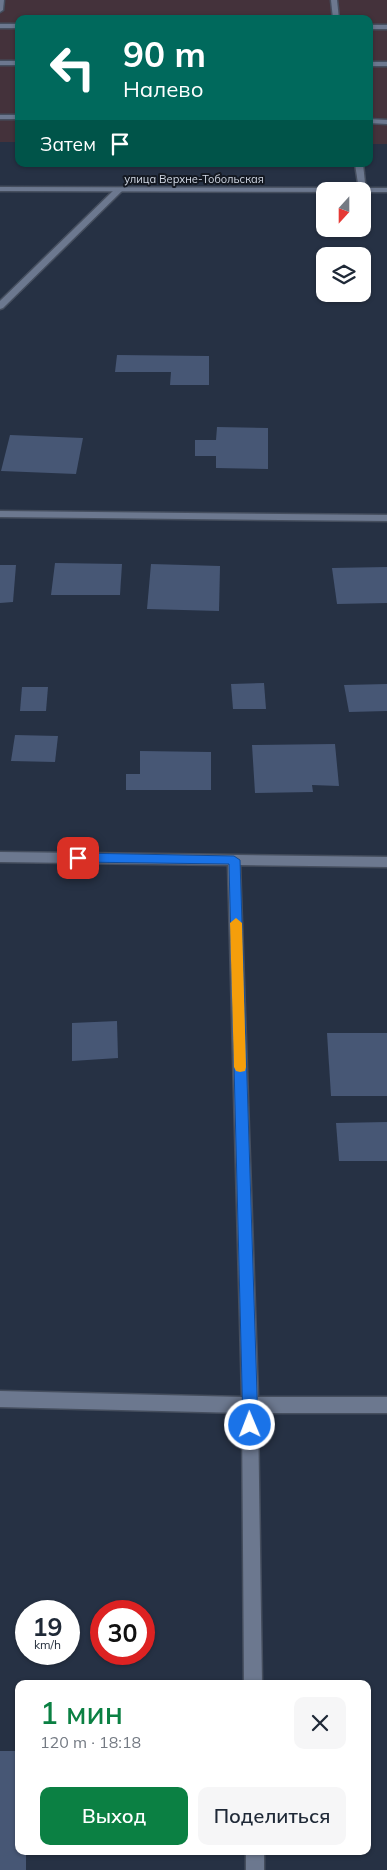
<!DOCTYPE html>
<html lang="ru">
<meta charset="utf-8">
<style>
body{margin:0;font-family:Mulish,sans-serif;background:#f6f6f7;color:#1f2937;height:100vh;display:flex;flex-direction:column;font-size:19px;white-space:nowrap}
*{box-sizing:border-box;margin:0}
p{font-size:16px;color:#747a83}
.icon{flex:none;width:28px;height:28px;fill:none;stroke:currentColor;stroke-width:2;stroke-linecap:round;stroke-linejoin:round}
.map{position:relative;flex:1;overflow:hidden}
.sheet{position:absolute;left:15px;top:1680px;width:356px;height:175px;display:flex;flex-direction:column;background:#fff;border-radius:10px;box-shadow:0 1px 4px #0004}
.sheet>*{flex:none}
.top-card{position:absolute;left:15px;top:15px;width:358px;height:152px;border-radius:10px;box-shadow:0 1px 4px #0004;background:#00695c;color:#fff;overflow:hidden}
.needle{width:32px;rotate:201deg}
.tools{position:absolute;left:316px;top:182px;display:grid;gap:10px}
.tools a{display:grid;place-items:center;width:55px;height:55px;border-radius:10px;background:#fff;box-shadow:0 1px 4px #0004;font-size:25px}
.speed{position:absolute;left:15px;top:1600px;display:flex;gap:10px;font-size:25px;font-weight:700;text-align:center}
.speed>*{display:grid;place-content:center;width:65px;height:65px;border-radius:50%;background:#fff;box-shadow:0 1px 4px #0004;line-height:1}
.speed small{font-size:12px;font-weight:400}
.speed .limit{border:8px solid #d22;background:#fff;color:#111}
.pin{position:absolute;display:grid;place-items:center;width:42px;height:42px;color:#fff;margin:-21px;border-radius:10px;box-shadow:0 2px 8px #0006}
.me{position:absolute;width:55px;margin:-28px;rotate:359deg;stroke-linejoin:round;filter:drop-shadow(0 0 4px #0008)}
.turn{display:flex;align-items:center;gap:18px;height:105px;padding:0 25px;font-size:22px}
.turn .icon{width:65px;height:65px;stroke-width:2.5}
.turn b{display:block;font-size:35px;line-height:42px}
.then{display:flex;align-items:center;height:48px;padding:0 25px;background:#0003;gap:10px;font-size:19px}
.round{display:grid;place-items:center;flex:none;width:52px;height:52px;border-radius:10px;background:#f6f6f7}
.overview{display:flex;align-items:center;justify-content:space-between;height:85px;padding:0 25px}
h1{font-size:30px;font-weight:600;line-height:38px;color:#0b8043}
.cta{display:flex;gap:10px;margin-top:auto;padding:10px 25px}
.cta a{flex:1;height:58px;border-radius:10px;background:#0b8043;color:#fff;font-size:20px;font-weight:600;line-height:58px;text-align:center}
.cta a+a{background:#f6f6f7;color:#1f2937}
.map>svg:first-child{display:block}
</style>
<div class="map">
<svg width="387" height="1870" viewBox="0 0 387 1870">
<rect width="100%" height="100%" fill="#263144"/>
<!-- industrial -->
<polygon fill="#44323b" points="0,0 387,0 387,144 369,144 369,19 19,19 19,142 0,142"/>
<!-- building -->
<g fill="#475775">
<polygon points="117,355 209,356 209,385 170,385 171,372 115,372"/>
<polygon points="217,427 268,428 268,469 216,468 216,456 195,456 195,440 216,440"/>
<polygon points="10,435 83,438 76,474 1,471"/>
<polygon points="55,563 122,564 120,595 51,595"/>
<polygon points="151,564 220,566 219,611 147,609"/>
<polygon points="0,565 16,565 13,602 0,603"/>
<polygon points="387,567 387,603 337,604 332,568"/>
<polygon points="264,683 266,709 233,709 231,684"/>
<polygon points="387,684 387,711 349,712 344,685"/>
<polygon points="22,687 48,687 46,711 20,711"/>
<polygon points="15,735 58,736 55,762 11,761"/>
<polygon points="335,744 339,786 312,785 313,792 255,793 252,745"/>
<polygon points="140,751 211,752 211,790 126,790 126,774 140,774"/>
<polygon points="117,1021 118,1058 72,1061 72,1023"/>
<polygon points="327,1033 387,1033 387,1096 331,1096"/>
<polygon points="387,1122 387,1161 339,1161 336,1123"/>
<polygon points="0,1751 19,1751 19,1851 26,1851 26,1870 0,1870"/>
</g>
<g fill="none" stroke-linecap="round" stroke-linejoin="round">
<!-- service casing -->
<g stroke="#454e5e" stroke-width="3">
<g id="service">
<polygon points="0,0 4,0 3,10 0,12"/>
<polygon points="331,0 337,0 339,19 333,19"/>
<rect x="0" y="24" width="19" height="4"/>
<rect x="369" y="25" width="18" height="4"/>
<rect x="0" y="61" width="19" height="4"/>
<rect x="369" y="62" width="18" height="4"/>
<rect x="0" y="115" width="19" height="4"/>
<polygon points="369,119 387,120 387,124 369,123"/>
<polygon points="355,164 363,164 366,192 359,190"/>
</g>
</g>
<!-- minor casing -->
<g stroke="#454e5e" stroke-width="3">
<g id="minor">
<polygon points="116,188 123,190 3,308 0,309 0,301"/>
<polygon points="0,511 387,515 387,521 0,517"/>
<polygon points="0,852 387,857 387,867 240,865 258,1397 387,1397 387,1413 258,1413 262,1684 244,1684 242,1413 0,1407 0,1391 242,1397 228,865 0,862"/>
<rect x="246" y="1851" width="18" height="19"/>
</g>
</g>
<!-- tertiary casing -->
<g stroke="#454e5e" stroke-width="3">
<polygon id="tertiary" points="0,187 387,188 387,192 0,191"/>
</g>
<!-- service -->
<use href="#service" fill="#6c788f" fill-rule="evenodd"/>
<!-- minor -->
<use href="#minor" fill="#6c788f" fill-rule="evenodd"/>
<!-- tertiary -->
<use href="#tertiary" fill="#6c788f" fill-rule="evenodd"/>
</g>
<!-- route -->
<polygon fill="#1a73e8" stroke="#114b97" points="78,853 234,856 240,860 258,1425 255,1430 250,1432 245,1430 243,1425 229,864 78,862 73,858"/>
<!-- slow -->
<polygon fill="#f59e0b" points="236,918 242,923 246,1067 245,1071 240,1072 236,1071 234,1067 230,923"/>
<g text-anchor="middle" stroke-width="4" stroke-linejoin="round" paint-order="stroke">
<!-- far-street labels -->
<g font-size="11" fill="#d0d7e3" stroke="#141922">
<text x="194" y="183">улица Верхне-Тобольская</text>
</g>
</g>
</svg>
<div class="tools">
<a><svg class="needle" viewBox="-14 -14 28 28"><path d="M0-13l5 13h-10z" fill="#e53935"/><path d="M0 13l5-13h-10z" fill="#747a83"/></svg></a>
<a><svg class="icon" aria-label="layers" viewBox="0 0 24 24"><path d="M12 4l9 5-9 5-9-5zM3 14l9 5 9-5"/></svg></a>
</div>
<div class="speed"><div>19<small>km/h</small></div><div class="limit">30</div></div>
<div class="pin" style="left:78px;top:858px;background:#d93025"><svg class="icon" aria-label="arrive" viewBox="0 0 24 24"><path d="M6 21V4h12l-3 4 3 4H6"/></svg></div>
<svg class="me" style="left:250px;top:1425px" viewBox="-20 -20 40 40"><circle r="17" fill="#1a73e8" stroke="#fff" stroke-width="3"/><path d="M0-11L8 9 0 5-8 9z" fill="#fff"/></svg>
<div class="top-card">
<div class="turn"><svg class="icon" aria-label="left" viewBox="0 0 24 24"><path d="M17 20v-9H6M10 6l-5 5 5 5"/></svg><div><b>90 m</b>Налево</div></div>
<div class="then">Затем<svg class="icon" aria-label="arrive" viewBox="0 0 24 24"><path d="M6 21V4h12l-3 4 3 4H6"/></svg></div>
</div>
<section class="sheet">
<div class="overview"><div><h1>1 мин</h1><p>120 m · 18:18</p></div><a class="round"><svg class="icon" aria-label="close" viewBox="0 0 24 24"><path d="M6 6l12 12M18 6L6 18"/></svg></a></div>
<div class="cta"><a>Выход</a><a>Поделиться</a></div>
</section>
</div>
